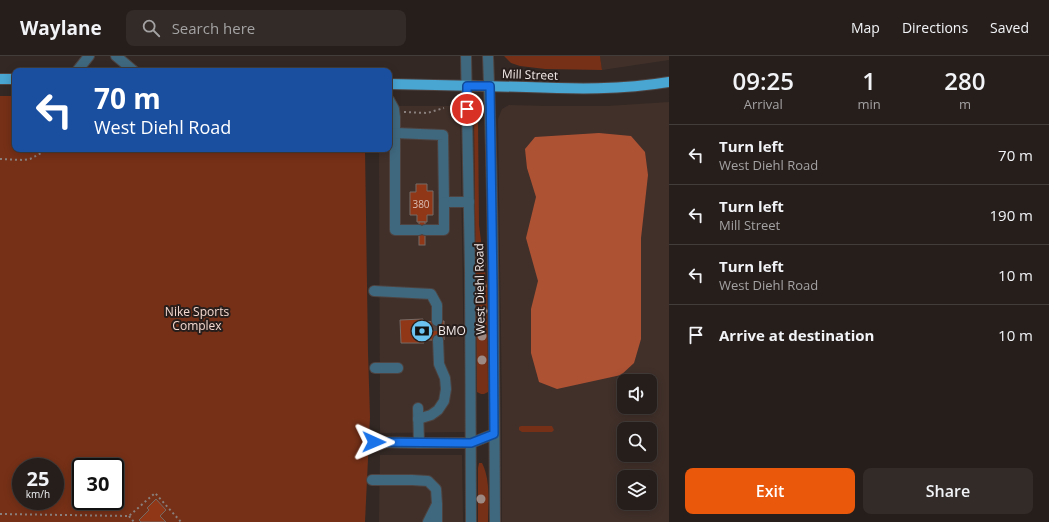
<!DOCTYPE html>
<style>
body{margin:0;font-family:"Open Sans",sans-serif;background:#322b28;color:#f1f3f6;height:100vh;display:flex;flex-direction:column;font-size:15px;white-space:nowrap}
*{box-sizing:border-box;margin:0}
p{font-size:13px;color:#a4a2a3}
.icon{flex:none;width:22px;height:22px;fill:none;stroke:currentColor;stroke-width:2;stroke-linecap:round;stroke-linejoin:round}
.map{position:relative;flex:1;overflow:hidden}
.side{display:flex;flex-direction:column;background:#261e1b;width:380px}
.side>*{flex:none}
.top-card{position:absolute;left:12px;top:12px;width:380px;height:84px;border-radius:8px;box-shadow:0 2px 10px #0003,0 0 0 1px #423c3a;background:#1a4fa0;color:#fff;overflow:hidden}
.buttons{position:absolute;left:617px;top:318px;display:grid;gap:8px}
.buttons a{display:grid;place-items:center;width:40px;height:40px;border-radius:8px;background:#261e1b;box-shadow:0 2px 10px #0003,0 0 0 1px #423c3a;font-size:20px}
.speed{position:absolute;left:12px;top:402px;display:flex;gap:8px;font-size:20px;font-weight:700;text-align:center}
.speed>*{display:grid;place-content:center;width:52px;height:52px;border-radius:50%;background:#261e1b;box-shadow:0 2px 10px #0003,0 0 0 1px #423c3a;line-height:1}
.speed small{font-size:10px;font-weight:400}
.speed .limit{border:2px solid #111;border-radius:6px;background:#fff;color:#111}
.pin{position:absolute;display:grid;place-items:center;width:34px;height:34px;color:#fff;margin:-17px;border:2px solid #fff;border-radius:50%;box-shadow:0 1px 4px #0007}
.me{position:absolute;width:44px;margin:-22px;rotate:91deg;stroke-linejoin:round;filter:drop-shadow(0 0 3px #0008)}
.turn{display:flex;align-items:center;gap:14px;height:84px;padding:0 16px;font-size:18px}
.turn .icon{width:52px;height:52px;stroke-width:2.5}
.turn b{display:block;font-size:28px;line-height:34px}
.eta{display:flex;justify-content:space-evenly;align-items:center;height:68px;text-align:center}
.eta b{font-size:24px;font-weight:600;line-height:28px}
.cta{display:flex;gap:8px;margin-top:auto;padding:8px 16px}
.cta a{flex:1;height:46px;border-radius:8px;background:#ea580c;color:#fff;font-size:16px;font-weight:600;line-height:46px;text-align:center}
.cta a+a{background:#322b28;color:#f1f3f6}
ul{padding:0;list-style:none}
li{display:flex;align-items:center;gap:12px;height:60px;padding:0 16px;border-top:1px solid #423c3a}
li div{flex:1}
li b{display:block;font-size:15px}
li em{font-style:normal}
header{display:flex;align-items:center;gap:24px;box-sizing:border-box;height:56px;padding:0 20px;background:#261e1b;border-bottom:1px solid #423c3a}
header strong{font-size:19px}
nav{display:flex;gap:22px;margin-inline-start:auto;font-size:14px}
.search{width:280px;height:36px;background:#322b28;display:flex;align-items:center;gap:10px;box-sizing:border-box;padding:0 14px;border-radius:8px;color:#a4a2a3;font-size:15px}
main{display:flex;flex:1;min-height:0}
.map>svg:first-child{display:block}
</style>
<header>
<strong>Waylane</strong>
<div class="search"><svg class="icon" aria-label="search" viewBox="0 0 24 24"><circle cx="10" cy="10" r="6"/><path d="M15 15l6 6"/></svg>Search here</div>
<nav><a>Map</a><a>Directions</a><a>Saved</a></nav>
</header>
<main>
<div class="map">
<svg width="669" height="466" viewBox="0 0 669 466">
<rect width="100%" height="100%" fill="#332824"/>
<!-- built -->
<g fill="#41302a" fill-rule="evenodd">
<polygon points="600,0 669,0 669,4 602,14"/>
<path d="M669 46V466H502V351L498 63 502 53 509 49 548 50H607ZM624 325H650V351H624ZM624 373H650V399H624ZM624 421H650V447H624Z"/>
<polygon points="389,50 460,50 465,376 380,377 379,93 389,93"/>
<polygon points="380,399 462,399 463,466 379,466"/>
</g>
<!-- green -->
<g fill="#763017" fill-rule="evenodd">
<polygon points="504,0 600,0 602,14 545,13 520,10 511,7"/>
<path d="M0 40H15V93H365L368 296 370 361 365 466H0ZM21 411H55V445H21ZM81 411H115V445H81Z"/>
<polygon points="474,62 478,62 479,169 487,231 488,336 484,338 481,338 477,336"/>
<polygon points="521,370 552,370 554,374 552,376 522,376 519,374 519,371"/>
<path d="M479 407H482C491 425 488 447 488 466H478V412Z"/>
</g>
<!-- water -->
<polygon fill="#ae5234" points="599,77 631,80 645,96 648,119 641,182 641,283 634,307 621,319 557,333 539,326 531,297 531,253 538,225 526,182 536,141 527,112 525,93 535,81"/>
<!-- building -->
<g fill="#903717" stroke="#766a65">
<polygon points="416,128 427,128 427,135 433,135 433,159 427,159 427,166 417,166 417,159 410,159 410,136 416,136"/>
<rect x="419" y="166" width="6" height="23"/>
<polygon points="423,263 423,266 444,265 444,284 423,284 424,287 401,287 400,264"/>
<polygon points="156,443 166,454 160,460 166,466 141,466 139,464 149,454 147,452"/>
</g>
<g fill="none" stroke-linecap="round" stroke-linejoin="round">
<!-- minor-tunnel -->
<polyline stroke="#504542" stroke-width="10" stroke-dasharray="10 5" stroke-linecap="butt" points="437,265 438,284"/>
<!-- minor casing -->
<g stroke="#4e4340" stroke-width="12">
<g id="minor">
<polyline points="116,0 134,15"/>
<polyline points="466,0 470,215 471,466"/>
<path d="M488 0C494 155 494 311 495 466"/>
<polyline points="77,15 89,0"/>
<polyline points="389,44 394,53 395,61 395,174 419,174"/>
<polyline points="389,78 396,77 443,79 444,146 469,146"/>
<polyline points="425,174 444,174 444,146"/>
<polyline points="374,235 431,238 437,249 437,265"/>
<polyline points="375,312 398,312"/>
<polyline points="418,352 419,387"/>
<polyline points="418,363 431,359 438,354 444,345 446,333 445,322 439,308 438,284"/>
<polyline points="374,386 419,387 471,387 494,378"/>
<polyline points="372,424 412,424 428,425 436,433 437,448 437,466"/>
<polyline points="428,466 436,450"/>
</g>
</g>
<!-- major casing -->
<g stroke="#4e4340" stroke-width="12">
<g id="major">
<polyline points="0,23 15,23"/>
<path d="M389 28C435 29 480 30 526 31 574 33 622 34 669 26"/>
</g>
</g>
<!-- path -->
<g stroke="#8a807d" stroke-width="2" stroke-dasharray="2 3" stroke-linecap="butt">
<polyline points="404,56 427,57 444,52"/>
<polyline points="158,93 314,95 315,93"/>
<polyline points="0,103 23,104 30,103 49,93"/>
<polyline points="0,458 129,460 155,437 181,466"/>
<polyline points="129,460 134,466"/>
</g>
<!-- minor -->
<use href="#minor" stroke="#3f687e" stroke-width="10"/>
<!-- major -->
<use href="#major" stroke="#49a5d2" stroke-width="10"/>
</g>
<!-- trees -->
<g fill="#9d8983">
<circle cx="481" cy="209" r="4.5"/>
<circle cx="482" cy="230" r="4.5"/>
<circle cx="483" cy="255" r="4.5"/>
<circle cx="482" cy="280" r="4.5"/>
<circle cx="482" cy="304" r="4.5"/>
<circle cx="481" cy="443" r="4.5"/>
</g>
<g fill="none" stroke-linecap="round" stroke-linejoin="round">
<!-- route casing -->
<g stroke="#114b97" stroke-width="10">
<polyline id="route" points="374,386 471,387 494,378 493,231 490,30 467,30 467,53"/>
</g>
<!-- route -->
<use href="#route" stroke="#1a73e8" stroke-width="7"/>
</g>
<!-- icons -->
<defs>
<g id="bank-disc" transform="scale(1.15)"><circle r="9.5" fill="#6ac3f1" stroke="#281e1b"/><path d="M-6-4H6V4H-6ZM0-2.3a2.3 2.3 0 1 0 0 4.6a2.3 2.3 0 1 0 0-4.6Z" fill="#111"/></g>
</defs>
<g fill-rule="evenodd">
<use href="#bank-disc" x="422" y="275"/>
</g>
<g text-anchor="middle" stroke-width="4" stroke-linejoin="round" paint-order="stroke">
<!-- number labels -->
<g font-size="10" fill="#dabeb4">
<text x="421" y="152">380</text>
</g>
<!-- street labels -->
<g font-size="12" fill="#f3ebe9" stroke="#281e1b">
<text transform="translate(530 19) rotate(2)" y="4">Mill Street</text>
<text transform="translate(480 233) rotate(-91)" y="4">West Diehl Road</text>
</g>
<!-- park labels -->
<g font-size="12" fill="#f3d9d0" stroke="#281e1b">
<text x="197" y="260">Nike Sports<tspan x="197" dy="14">Complex</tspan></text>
</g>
<!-- poi labels -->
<g font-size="12" fill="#f3ebe9" stroke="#281e1b" text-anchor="start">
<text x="438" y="279">BMO</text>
</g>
</g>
</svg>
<div class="buttons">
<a><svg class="icon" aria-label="sound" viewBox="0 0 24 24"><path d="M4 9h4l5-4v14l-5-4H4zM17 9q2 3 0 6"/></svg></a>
<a><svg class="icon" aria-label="search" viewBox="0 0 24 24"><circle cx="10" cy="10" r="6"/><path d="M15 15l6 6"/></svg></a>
<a><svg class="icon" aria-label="layers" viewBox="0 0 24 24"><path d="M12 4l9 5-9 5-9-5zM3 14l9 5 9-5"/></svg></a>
</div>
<div class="speed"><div>25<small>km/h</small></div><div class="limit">30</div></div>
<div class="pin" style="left:467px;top:53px;background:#d93025"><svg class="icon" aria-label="arrive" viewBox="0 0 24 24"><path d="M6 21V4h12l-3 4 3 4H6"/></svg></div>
<svg class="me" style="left:374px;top:386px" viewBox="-20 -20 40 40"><path d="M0-17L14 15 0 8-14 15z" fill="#1a73e8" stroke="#fff" stroke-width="4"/></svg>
<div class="top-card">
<div class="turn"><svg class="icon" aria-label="left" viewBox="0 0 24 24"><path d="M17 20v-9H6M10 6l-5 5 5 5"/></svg><div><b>70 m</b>West Diehl Road</div></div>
</div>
</div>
<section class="side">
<div class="eta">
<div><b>09:25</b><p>Arrival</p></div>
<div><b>1</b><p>min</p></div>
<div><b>280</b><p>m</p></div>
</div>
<ul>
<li><svg class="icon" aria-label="left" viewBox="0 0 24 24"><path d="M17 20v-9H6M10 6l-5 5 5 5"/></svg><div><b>Turn left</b><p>West Diehl Road</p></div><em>70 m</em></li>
<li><svg class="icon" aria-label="left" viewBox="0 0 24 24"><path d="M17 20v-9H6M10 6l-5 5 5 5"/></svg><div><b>Turn left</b><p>Mill Street</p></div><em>190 m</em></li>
<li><svg class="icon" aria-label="left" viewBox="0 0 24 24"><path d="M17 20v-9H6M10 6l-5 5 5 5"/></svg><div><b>Turn left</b><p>West Diehl Road</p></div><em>10 m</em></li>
<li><svg class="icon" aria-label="arrive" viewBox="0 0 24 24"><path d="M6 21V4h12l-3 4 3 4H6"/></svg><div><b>Arrive at destination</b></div><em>10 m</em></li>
</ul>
<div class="cta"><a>Exit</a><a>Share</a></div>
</section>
</main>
